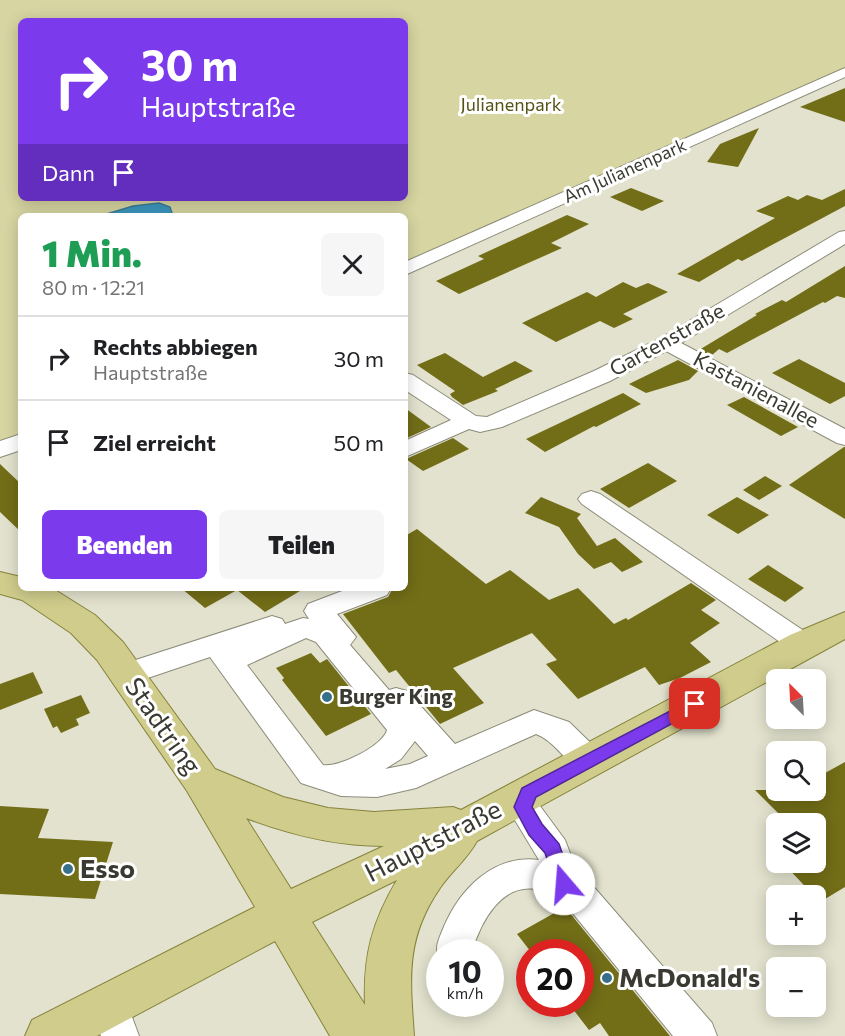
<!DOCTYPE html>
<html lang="de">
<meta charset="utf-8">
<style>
body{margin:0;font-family:Commissioner,sans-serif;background:#f6f6f6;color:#202124;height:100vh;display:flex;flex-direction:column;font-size:22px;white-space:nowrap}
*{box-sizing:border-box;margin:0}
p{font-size:20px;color:#757577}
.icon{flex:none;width:33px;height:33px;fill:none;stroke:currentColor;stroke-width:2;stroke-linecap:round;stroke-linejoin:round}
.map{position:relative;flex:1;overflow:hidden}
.details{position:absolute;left:18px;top:213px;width:390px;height:378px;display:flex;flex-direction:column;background:#fff;border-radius:9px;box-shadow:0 3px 15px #0003}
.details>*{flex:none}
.hud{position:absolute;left:18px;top:18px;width:390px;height:183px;border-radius:9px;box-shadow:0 3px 15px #0003;background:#7c3aed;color:#fff;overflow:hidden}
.needle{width:39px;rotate:336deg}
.controls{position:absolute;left:766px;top:669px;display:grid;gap:12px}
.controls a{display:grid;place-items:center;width:60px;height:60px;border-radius:9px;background:#fff;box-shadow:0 3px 15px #0003;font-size:30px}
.speed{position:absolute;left:426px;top:939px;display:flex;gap:12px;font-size:30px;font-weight:700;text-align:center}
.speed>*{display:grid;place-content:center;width:78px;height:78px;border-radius:50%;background:#fff;box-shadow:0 3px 15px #0003;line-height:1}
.speed small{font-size:15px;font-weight:400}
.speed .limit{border:9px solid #d22;background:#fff;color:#111}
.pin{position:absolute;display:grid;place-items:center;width:51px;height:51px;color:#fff;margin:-26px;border-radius:12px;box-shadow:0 3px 9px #0006}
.me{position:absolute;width:66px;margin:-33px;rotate:342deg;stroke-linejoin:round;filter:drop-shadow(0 0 4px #0008)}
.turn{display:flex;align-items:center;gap:21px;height:126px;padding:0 24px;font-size:27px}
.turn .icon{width:78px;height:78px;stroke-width:2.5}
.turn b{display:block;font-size:42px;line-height:51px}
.then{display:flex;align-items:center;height:57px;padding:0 24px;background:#0003;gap:12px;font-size:22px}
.round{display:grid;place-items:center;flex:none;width:63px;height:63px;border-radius:9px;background:#f6f6f6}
.head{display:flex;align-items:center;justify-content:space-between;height:102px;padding:0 24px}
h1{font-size:36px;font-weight:800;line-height:45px;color:#1e9e55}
.button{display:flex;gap:12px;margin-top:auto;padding:12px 24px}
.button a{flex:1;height:69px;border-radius:9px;background:#7c3aed;color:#fff;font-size:24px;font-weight:800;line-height:69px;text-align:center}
.button a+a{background:#f6f6f6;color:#202124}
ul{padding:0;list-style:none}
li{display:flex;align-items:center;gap:18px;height:84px;padding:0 24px;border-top:2px solid #e0e0e0}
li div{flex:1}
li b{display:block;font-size:22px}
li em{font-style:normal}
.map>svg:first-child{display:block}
</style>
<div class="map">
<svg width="845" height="1036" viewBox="0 0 845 1036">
<rect width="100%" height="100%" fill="#e2e2ce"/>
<!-- green -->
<path fill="#d7d5a1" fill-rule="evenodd" d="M0 0H845V70L405 267V216H21V440L0 449ZM21 21H405V198H21Z"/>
<!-- water -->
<polygon fill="#3d98bf" stroke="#3c7c95" stroke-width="1.5" points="159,203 170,207 173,216 100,216 133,206"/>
<!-- building -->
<g fill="#726d17">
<polygon points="845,88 845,122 800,107"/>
<polygon points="759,128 738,167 707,162 720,144"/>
<polygon points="631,188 664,201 642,211 610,197"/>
<polygon points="845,189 845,206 742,261 738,259 699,282 677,274 775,218 756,211 788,196 798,200 807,195 822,200"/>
<polygon points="567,215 589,224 551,243 562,248 459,294 436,281 484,259 478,256"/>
<polygon points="845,266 845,298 837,296 825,303 823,302 727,353 719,349 711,356 699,350 757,315 755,314 782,300 786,302"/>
<polygon points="623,282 636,288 648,283 668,292 623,314 633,319 614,328 600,321 556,342 522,323 587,292 596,297"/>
<polygon points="445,353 483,377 515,361 533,371 495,389 498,391 463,405 452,397 450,394 455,391 417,365"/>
<polygon points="799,359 845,383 845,396 830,404 772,373"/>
<polygon points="678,360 698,371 689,380 646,393 629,384"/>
<polygon points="623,393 641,404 596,427 594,426 545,452 526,439"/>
<polygon points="744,397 798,427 781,436 727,405"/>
<polygon points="405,408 431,427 405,439"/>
<polygon points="453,438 469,449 423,471 406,459"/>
<polygon points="844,447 845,447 845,519 789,485"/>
<polygon points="648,463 677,481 629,508 600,489"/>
<polygon points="0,464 21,484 21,532 0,512"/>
<polygon points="765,476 782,486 759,500 743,490"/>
<polygon points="541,497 581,514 577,518 597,546 615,538 643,562 622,572 611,562 594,569 578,554 559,527 525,513"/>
<polygon points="737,497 769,515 738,534 707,515"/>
<polygon points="417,529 486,584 510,570 549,600 578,588 614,624 626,618 628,620 691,583 716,600 701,610 720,623 690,643 711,662 680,678 659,685 645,667 578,699 546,664 557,660 532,633 453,668 484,703 440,724 396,670 389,673 343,614 388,597 393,588 405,588 405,536"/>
<polygon points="768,565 804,588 785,602 748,579"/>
<polygon points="181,588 305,588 265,612 237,590 205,608"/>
<polygon points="311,653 320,663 327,659 371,714 326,736 282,680 284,678 276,668"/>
<polygon points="33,672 43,693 0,710 0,684"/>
<polygon points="81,695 90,713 76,719 79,725 61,733 57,726 53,728 44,709"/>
<polygon points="845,762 845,887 820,902 782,862 816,862 816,824 789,824 755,790 816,790 816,778"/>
<polygon points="0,806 49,809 38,838 113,842 95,899 0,894"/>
<polygon points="565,907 670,1036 609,1036 600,1023 589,1030 569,1004 580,1004 580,952 531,952 517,934"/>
</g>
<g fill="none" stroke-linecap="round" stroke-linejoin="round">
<!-- minor casing -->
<g stroke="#8c8c7a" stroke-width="2">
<g id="minor">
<polygon points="845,68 845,77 405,275 405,262"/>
<polygon points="845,231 845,244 681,343 845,429 845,445 837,443 666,351 610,381 502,427 480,432 469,429 405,457 405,441 451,420 405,390 405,373 413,375 476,416 487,417 594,371 659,339 839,232"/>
<polygon points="21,434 21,450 0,457 0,441"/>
<polygon points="591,491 600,494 813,637 817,644 813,651 803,654 793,651 582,504 578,499 582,494"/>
<path d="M350 588H391L387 595 337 614 356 637 350 645 389 690 396 688 407 691 455 744 534 710 569 722 600 752 605 761 600 770C571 779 561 743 536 734L416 788 377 797 341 796 301 783 210 657 127 685 117 682 112 674 117 666 272 616 282 619 285 624 303 618 309 619 304 611 308 604ZM306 638 316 642 387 730C383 746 338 768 323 765L247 665ZM415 741 428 756 410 764 385 769 401 759Z"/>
<path d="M529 780 541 784 545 793 540 806 565 840 578 874 586 878 712 1023 717 1036H673L562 900C555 896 548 892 540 890 502 880 480 923 472 952H440V960C434 949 438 941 443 929 459 890 493 854 539 860L507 807 517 784Z"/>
<polygon points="109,985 122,990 139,1036 101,1036 90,1003 96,990"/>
</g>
</g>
<!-- major casing -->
<g stroke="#86833b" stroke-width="2">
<path id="major" d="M0 572 21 577V588H52L95 615 123 642 215 769 283 797 328 808 374 812 453 807 461 810 790 635 845 612V639L477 841C468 858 451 872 440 888 405 939 410 978 414 1036H330L275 941 97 1036H25L32 1020 255 907 187 791 97 660 71 633 22 600 0 594ZM246 818C291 835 336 846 384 846L291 889ZM397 880C372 922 363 956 365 1005L312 922Z"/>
</g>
<!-- minor -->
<use href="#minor" fill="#fff" fill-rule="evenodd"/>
<!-- major -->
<use href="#major" fill="#cfcc8c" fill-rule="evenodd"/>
</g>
<!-- route -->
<polygon fill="#7c3aed" stroke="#51269a" stroke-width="1.5" points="695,698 701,700 703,704 701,708 536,797 532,807 542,824 559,844 573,884 570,890 564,892 557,890 545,853 529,835 514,807 522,788"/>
<!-- markers -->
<g fill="#38708a" stroke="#fff" stroke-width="2">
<circle cx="327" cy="697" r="6"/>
<circle cx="68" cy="869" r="6"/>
<circle cx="607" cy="978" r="6"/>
</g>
<g text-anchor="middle" stroke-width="6" stroke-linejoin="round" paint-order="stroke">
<!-- far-park labels -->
<g font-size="18" fill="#545114" stroke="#fff">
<text x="511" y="111">Julianenpark</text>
</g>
<!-- far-street labels -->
<g font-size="18" fill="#3a3a32" stroke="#fff">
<text transform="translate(625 171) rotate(-24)" y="6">Am Julianenpark</text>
</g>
<!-- street labels -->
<g font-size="21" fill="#3a3a32" stroke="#fff">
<text transform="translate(667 340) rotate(-29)" y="7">Gartenstraße</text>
<text transform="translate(756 390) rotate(28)" y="7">Kastanienallee</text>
</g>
<!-- poi labels -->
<g font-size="21" font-weight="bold" fill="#3a3a32" stroke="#fff" text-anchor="start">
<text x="339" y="704">Burger King</text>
</g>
<!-- near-street labels -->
<g font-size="26" fill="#3a3a32" stroke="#fff">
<text transform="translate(163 726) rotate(55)" y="9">Stadtring</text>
<text transform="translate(433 841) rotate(-27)" y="9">Hauptstraße</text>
</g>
<!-- near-poi labels -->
<g font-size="26" font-weight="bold" fill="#3a3a32" stroke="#fff" text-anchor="start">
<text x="80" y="878">Esso</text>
<text x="619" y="987">McDonald's</text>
</g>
</g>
</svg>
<div class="controls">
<a><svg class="needle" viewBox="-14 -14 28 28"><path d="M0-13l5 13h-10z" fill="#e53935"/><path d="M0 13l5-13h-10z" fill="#757577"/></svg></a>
<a><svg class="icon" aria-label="search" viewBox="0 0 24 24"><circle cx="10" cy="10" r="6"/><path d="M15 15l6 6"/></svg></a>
<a><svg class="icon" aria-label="layers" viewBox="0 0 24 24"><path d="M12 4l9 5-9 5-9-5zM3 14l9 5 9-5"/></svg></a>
<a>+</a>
<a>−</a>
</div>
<div class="speed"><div>10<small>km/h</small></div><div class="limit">20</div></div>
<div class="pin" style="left:695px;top:704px;background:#d93025"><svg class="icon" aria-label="arrive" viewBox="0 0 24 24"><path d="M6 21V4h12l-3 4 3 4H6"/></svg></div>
<svg class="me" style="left:564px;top:884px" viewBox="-20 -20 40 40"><circle r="19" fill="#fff"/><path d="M0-13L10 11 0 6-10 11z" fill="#7c3aed"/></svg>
<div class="hud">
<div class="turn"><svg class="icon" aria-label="right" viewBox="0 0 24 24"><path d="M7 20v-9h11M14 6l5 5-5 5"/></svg><div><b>30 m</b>Hauptstraße</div></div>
<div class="then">Dann<svg class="icon" aria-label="arrive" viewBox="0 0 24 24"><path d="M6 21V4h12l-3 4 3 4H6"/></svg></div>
</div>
<section class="details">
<div class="head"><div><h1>1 Min.</h1><p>80 m · 12:21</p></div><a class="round"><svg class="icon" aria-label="close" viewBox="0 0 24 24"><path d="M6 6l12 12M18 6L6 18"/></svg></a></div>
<ul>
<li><svg class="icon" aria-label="right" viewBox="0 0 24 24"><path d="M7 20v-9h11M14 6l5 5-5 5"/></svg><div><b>Rechts abbiegen</b><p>Hauptstraße</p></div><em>30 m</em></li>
<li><svg class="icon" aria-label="arrive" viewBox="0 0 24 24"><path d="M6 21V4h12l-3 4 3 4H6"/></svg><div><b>Ziel erreicht</b></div><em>50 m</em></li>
</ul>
<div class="button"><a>Beenden</a><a>Teilen</a></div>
</section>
</div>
